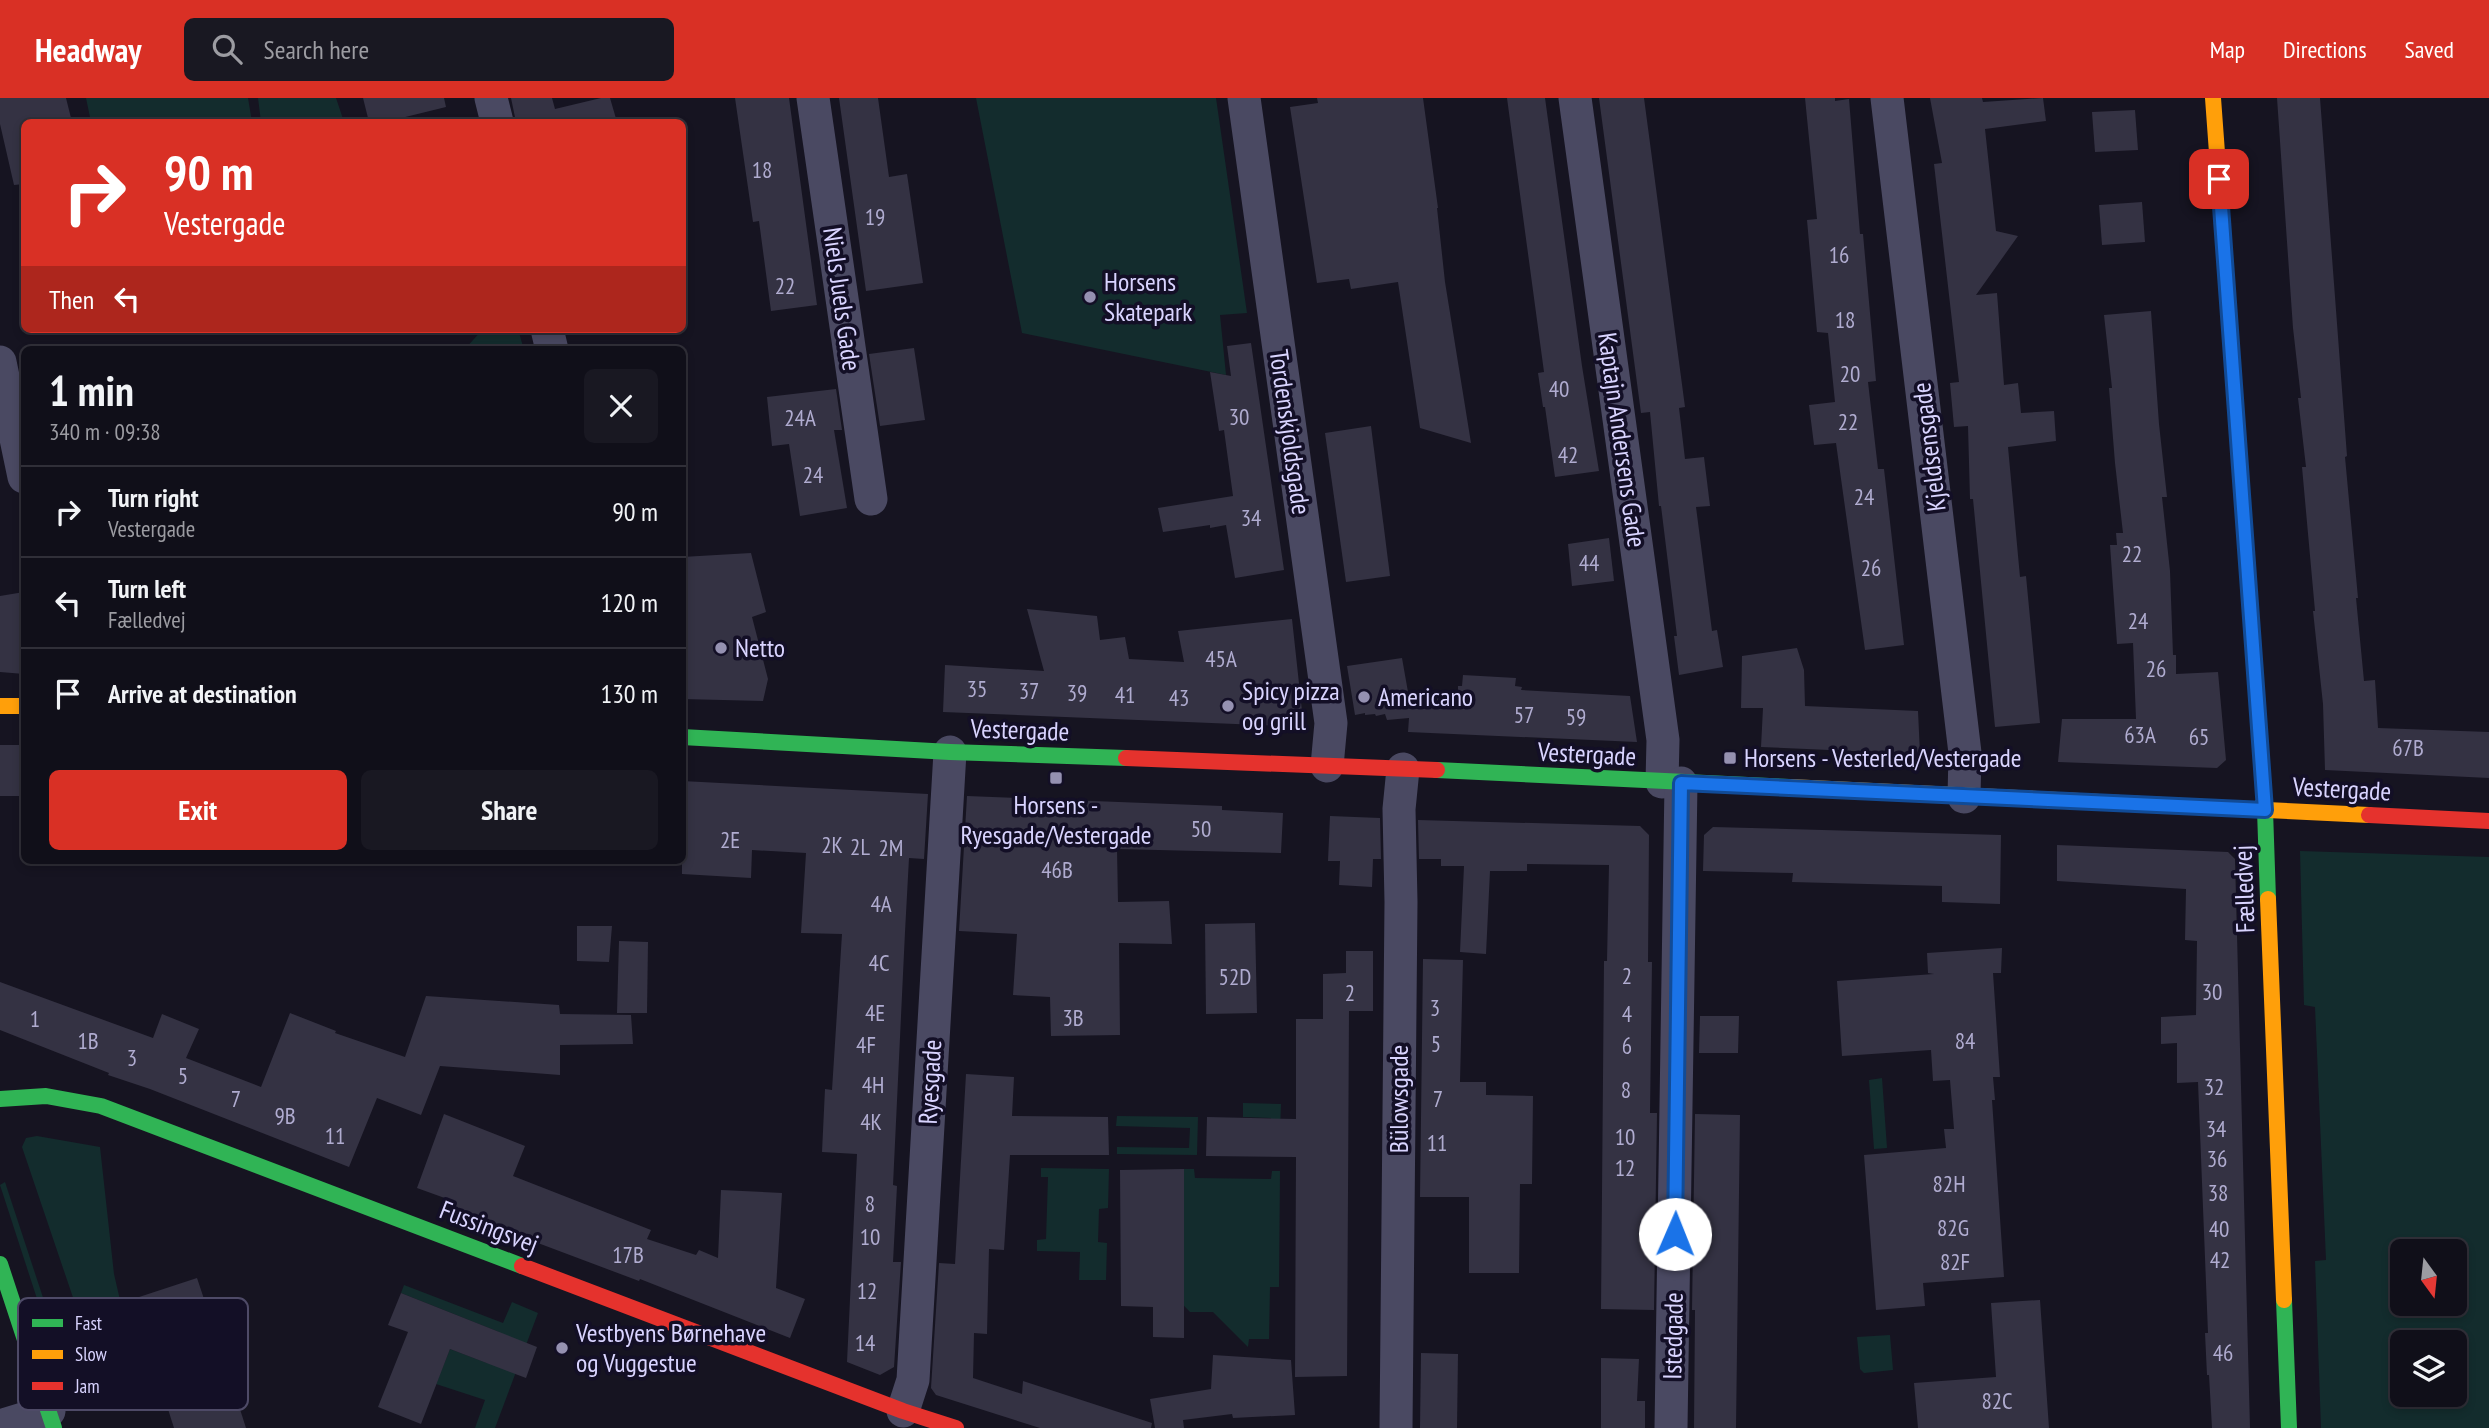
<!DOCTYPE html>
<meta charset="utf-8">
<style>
body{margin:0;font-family:"PT Sans Narrow",sans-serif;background:#191822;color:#f1f3f6;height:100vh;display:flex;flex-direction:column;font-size:26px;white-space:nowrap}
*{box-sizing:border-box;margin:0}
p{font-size:23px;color:#9c9ca2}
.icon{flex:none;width:38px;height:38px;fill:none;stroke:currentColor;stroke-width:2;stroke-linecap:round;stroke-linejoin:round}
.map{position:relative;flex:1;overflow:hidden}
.side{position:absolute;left:21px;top:248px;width:665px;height:518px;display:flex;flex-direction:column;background:#100f19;border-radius:10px;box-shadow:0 4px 10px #0003,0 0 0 2px #302f38}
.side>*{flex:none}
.guide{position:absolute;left:21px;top:21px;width:665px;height:214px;border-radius:10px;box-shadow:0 4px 10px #0003,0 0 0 2px #302f38;background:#d93025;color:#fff;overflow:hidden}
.needle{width:46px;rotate:165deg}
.controls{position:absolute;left:2390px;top:1141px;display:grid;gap:14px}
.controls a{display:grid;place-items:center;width:77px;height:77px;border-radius:10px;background:#100f19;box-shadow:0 4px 10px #0003,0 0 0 2px #302f38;font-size:35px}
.pin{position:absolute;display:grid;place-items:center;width:60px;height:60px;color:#fff;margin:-30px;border-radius:14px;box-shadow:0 4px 10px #0006}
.me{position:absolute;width:77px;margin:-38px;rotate:1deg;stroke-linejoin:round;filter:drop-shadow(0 0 5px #0008)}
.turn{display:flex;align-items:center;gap:24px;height:147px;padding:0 28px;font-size:32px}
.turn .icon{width:91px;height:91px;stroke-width:2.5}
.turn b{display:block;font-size:49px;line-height:60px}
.then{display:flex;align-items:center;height:66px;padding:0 28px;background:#0003;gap:14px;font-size:26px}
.round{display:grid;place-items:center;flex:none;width:74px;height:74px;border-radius:10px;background:#191822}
.overview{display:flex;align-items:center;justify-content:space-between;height:119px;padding:0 28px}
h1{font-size:42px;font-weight:600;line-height:52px}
.cta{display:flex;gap:14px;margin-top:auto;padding:14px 28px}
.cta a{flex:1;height:80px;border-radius:10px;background:#d93025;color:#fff;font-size:28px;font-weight:600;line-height:80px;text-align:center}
.cta a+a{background:#191822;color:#f1f3f6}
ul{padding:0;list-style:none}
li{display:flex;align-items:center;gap:21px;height:91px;padding:0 28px;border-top:2px solid #302f38}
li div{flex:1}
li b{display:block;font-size:26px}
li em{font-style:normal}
header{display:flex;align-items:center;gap:42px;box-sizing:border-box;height:98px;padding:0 35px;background:#d93025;color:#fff}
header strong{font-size:33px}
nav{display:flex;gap:38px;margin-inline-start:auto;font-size:24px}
.search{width:490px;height:63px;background:#191822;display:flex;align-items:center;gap:18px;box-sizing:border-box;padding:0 24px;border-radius:10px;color:#9c9ca2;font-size:26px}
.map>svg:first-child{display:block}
</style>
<header>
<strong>Headway</strong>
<div class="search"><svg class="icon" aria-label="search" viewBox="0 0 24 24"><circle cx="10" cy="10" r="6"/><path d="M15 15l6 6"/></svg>Search here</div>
<nav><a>Map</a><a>Directions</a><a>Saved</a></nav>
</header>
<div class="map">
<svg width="2489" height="1330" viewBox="0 0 2489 1330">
<rect width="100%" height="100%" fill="#161421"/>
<!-- green -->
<g fill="#132c2d" fill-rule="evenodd">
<polygon points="86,0 248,0 252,24 91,24"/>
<polygon points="258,0 336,0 344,24 261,24"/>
<polygon points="976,0 1216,0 1247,215 1220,217 1226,277 1022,235"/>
<polygon points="483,231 518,231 524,252 464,252"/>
<path d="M2300 753 2489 759V1330H2321L2315 1163 2326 1162 2315 909 2304 907ZM2403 1153H2455V1206H2403ZM2455 1244V1297H2403V1244Z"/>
<polygon points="1882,980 1887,1050 1874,1051 1869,982"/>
<polygon points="1243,1005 1281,1006 1280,1033 1271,1033 1271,1020 1243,1019"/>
<polygon points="1117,1018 1198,1019 1197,1057 1117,1056 1117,1049 1189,1050 1190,1030 1116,1028"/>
<polygon points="37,1038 100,1049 114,1176 123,1215 117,1219 125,1262 111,1265 113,1287 104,1291 22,1049 26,1040"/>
<polygon points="1041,1070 1109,1071 1108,1110 1099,1111 1098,1144 1107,1145 1106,1182 1079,1182 1080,1154 1037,1153 1037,1142 1046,1141 1048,1079 1041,1079"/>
<polygon points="1184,1071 1194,1071 1195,1080 1271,1081 1272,1073 1280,1073 1279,1189 1270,1189 1269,1241 1249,1241 1248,1249 1213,1214 1190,1214 1162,1185 1184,1185"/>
<polygon points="5,1084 77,1303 68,1296 0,1087"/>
<polygon points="404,1187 503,1225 512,1204 538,1215 495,1330 475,1330 485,1302 436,1286 450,1251 487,1265 499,1234 401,1195"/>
<polygon points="1890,1237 1893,1272 1864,1275 1860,1271 1857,1239"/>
</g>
<!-- building -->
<g fill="#343243">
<polygon points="0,0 66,0 72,24 24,24 24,86 14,87 0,26"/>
<polygon points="363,0 444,0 446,9 385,24 369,24"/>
<polygon points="511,0 552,0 555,11 601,0 610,0 617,24 516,24"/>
<polygon points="735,0 789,0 817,207 771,213 759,123 753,124"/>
<polygon points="839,0 878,0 889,79 907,76 923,185 866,193"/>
<polygon points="1317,0 1423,0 1438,110 1437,110 1445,184 1471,345 1420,330 1398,184 1351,191 1349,181 1317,185 1290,9 1318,5"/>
<polygon points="1507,0 1545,0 1582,268 1599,373 1555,379 1545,309 1543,309 1538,275 1544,274"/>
<polygon points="1599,0 1644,0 1685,309 1679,310 1685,361 1704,359 1710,408 1696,409 1712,533 1717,532 1723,569 1679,577 1674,538 1677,538 1661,408 1659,408 1650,314 1641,315"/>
<polygon points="1805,0 1835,0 1835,3 1849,1 1860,136 1863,136 1876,283 1868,284 1878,371 1884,371 1904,547 1865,552 1836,345 1814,347 1809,307 1835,304 1828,235 1817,234 1807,122 1817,121"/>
<polygon points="1930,0 1982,0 1983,4 2043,0 2046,23 1985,31 1996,133 2018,138 1976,197 1997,195 2004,287 2018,285 2021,315 2054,313 2056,343 2008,349 2020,479 2026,478 2040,625 1995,629 1973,401 1970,401 1968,328 1954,329 1950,285 1959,284 1934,66 1942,65"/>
<polygon points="2277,0 2320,0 2347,358 2345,359 2358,500 2356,500 2364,583 2375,582 2378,630 2489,634 2489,680 2325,672 2323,606 2313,513 2315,513 2302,369 2306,369 2298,300 2301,300 2293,230"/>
<polygon points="2135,12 2138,52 2095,54 2092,14"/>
<polygon points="2142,104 2145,144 2102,147 2099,107"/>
<polygon points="2151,213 2159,326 2167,399 2162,399 2170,473 2173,557 2176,557 2176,576 2218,574 2226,662 2217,670 2058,664 2062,621 2136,621 2133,545 2117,546 2110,447 2117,447 2116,435 2123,435 2115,365 2109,290 2112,290 2104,217"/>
<polygon points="1251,245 1284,472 1235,480 1226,427 1210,430 1210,427 1163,434 1158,410 1233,398 1224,332 1219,333 1210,274 1231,278 1227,248"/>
<polygon points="914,250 925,322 880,328 869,256"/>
<polygon points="836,291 842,332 834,332 847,410 800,418 789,346 772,348 767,299"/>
<polygon points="1371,328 1390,478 1346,484 1325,335"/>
<polygon points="1609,440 1614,483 1572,488 1568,446"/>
<polygon points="751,455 766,514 752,519 768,581 763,603 682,601 682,459"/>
<polygon points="24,494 24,576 0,574 0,498"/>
<polygon points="1027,511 1097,518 1100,542 1125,539 1129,561 1184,564 1178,533 1292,521 1302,613 1288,612 1287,628 943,614 945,567 1044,573"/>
<polygon points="1797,550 1804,572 1805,608 1918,613 1920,656 1761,649 1763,610 1741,610 1742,558"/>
<polygon points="1402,560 1408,594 1458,596 1458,588 1462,588 1463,577 1516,580 1515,588 1522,589 1521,592 1630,598 1637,644 1408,634 1409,620 1387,622 1385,616 1376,618 1375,616 1365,617 1365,615 1355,617 1347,568"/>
<rect x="0" y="647" width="24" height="51"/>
<polygon points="682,683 928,696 924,761 909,760 905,834 893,1087 897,1088 893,1164 901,1164 894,1269 880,1277 847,1264 857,1056 822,1054 825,991 832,992 842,836 801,835 806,755 752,752 751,780 682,776"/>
<polygon points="967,698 1222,708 1222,712 1283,715 1281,755 1117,751 1118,804 1169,803 1172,846 1119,845 1120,937 1051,938 1050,899 1013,897 1017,836 959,833"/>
<polygon points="1330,718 1380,720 1381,761 1373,761 1372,789 1339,787 1340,763 1328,763"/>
<polygon points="1418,722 1640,728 1649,737 1648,864 1652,864 1650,1015 1657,1015 1654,1212 1601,1211 1604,863 1607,863 1609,767 1527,766 1527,773 1490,773 1486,856 1460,854 1464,768 1441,768 1441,761 1419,761"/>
<polygon points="1713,729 2001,737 2000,806 1942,804 1942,788 1792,784 1793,775 1703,773 1704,737"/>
<polygon points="2057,747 2228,754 2235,761 2250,1330 2212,1330 2209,1277 2207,1277 2205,1235 2208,1235 2198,984 2177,985 2177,945 2161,946 2161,919 2196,917 2197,843 2185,842 2186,791 2057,783"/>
<polygon points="1255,825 1257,915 1206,916 1205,826"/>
<polygon points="577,828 612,828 609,864 577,863"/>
<polygon points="619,843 648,844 647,915 617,915"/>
<polygon points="2002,850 2001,875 1993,875 2000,979 1993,979 1995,1002 1992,1002 2004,1179 1923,1185 1925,1208 1876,1212 1864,1057 1946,1050 1944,1031 1954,1031 1950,982 1933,983 1931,952 1842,958 1837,883 1934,876 1928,875 1927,855"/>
<polygon points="1346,853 1373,853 1373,913 1349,913 1347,1278 1295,1279 1296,1059 1206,1058 1207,1019 1296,1021 1296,921 1323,921 1323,876 1346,875"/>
<polygon points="1423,861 1463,862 1460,984 1486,984 1486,997 1533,998 1532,1086 1520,1086 1519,1175 1469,1175 1469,1099 1420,1099"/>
<polygon points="0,884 153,940 162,916 199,931 186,960 261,989 290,915 336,933 335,935 405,959 426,898 559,907 560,916 631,917 633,946 560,947 560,977 440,968 421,1017 377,1000 349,1069 150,991 108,977 109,975 0,932"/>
<polygon points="1700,918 1739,918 1738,955 1699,955"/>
<polygon points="966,976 1014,979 1012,1018 1108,1019 1109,1057 1010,1057 1004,1152 989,1151 987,1236 974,1235 973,1280 1022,1296 1023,1283 1152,1325 1151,1330 1040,1330 936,1297 931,1290 939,1165 955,1166"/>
<polygon points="444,1016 525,1048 513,1078 651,1132 647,1141 696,1157 699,1152 718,1160 721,1092 782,1095 776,1190 805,1201 790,1240 640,1181 639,1183 450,1112 453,1103 417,1090"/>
<polygon points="1695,1016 1740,1017 1736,1330 1694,1330 1695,1212 1692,1212"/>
<polygon points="1184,1071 1184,1240 1153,1239 1153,1209 1121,1208 1120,1072"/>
<polygon points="197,1180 222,1255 246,1330 174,1330 133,1201"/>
<polygon points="401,1195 537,1249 526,1280 450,1251 421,1326 378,1309 408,1234 388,1227"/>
<polygon points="2040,1202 2049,1330 1918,1330 1914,1285 1996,1279 1991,1205"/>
<polygon points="1421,1255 1458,1256 1457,1330 1420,1330"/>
<polygon points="1213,1257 1291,1262 1295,1317 1233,1320 1232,1316 1183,1322 1184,1330 1155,1330 1150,1301 1211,1291"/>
<polygon points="1601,1260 1639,1261 1637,1303 1645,1303 1645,1330 1601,1330"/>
</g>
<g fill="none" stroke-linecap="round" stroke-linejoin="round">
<!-- street -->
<g stroke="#4a4962" stroke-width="33">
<polyline points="491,0 497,24"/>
<polyline points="813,0 871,401"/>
<polyline points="1244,0 1331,625 1327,668"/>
<polyline points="1575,0 1663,642 1662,684"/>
<polyline points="1887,0 1965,655 1964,699"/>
<polyline points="547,231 552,252"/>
<polyline points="0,264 24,379"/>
<polyline points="903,1313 913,1282 950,654"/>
<polyline points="0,1328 49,1313"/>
<polyline points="1396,1330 1401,804 1399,711 1403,671"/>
<polyline points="1671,1330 1681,685"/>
</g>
<!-- fast -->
<g stroke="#30b455" stroke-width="16">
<polyline points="2244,424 2265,712 2268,801"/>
<polyline points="682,639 950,654 1126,660"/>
<polyline points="1437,672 1790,689"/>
<polyline points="0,1001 46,998 101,1008 522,1168"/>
<polyline points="0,1166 54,1330"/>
<polyline points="2284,1202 2289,1330"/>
</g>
<!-- slow -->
<g stroke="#ff9f0a" stroke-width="16">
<polyline points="2213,0 2244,424"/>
<polyline points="0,608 24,608"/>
<polyline points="1790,689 2369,717"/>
<polyline points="2268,801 2284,1202"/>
</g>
<!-- jam -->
<g stroke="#e5322d" stroke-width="16">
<polyline points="1126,660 1437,672"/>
<polyline points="2369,717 2489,723"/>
<polyline points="522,1168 903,1313 956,1330"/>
</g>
</g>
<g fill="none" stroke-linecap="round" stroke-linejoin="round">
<!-- route casing -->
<g stroke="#114b97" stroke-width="18">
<polyline id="route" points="1675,1136 1681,685 2265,712 2219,81"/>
</g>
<!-- route -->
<use href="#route" stroke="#1a73e8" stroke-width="12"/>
</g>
<!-- markers -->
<g fill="#9591b1" stroke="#130f26" stroke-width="2.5">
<circle cx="1090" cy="199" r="7"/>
<circle cx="721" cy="550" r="7"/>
<circle cx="1364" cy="599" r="7"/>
<circle cx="1228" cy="608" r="7"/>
<rect x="1723" y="653" width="14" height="14" rx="3.5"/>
<rect x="1049" y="673" width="14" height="14" rx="3.5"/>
<circle cx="562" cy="1250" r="7"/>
</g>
<g text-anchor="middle" stroke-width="7" stroke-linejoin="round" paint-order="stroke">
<!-- number labels -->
<g font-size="23" fill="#b0acd0">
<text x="762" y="80">18</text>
<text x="875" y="127">19</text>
<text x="1839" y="165">16</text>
<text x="785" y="196">22</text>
<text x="1845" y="230">18</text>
<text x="1850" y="284">20</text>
<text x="1559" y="299">40</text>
<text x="1239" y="327">30</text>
<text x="800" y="328">24A</text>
<text x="1848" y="332">22</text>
<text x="1568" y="365">42</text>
<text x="813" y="385">24</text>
<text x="1864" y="407">24</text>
<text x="1251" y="428">34</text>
<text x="2132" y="464">22</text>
<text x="1589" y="473">44</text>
<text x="1871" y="478">26</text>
<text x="2138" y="531">24</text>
<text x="1221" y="569">45A</text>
<text x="2156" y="579">26</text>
<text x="977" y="599">35</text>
<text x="1029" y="601">37</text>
<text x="1077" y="603">39</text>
<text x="1125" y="605">41</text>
<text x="1179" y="608">43</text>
<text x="1524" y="625">57</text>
<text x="1576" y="627">59</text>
<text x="2140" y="645">63A</text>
<text x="2199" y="647">65</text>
<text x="2408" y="658">67B</text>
<text x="1201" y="739">50</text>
<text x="730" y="750">2E</text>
<text x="832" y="755">2K</text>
<text x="860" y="757">2L</text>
<text x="891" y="758">2M</text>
<text x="1057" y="780">46B</text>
<text x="881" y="814">4A</text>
<text x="879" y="873">4C</text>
<text x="1627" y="886">2</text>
<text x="1235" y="887">52D</text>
<text x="2212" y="902">30</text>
<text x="1350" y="903">2</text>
<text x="1435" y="918">3</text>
<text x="875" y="923">4E</text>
<text x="1627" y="924">4</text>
<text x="1073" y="928">3B</text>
<text x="35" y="929">1</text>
<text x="88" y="951">1B</text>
<text x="1965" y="951">84</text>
<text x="1436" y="954">5</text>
<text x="866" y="955">4F</text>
<text x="1627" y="956">6</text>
<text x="132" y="968">3</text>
<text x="183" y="986">5</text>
<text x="873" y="995">4H</text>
<text x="2214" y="997">32</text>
<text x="1626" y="1000">8</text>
<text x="236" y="1009">7</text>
<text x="1438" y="1009">7</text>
<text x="285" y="1026">9B</text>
<text x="871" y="1032">4K</text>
<text x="2216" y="1039">34</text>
<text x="335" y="1046">11</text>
<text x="1625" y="1047">10</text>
<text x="1437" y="1053">11</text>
<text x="2217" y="1069">36</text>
<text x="1625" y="1078">12</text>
<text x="1949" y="1094">82H</text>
<text x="2218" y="1103">38</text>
<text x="870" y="1114">8</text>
<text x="1953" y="1138">82G</text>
<text x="2219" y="1139">40</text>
<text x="870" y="1147">10</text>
<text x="628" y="1165">17B</text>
<text x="2220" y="1170">42</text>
<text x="1955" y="1172">82F</text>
<text x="867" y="1201">12</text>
<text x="865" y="1253">14</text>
<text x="2223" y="1263">46</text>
<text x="1997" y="1311">82C</text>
</g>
<!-- poi labels -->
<g font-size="26" fill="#d9d4ff" stroke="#130f26" text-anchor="start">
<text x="1104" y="193">Horsens<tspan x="1104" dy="30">Skatepark</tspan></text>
<text x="735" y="559">Netto</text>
<text x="1242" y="602">Spicy pizza<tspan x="1242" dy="30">og grill</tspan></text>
<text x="1378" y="608">Americano</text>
<text x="1744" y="669">Horsens - Vesterled/Vestergade</text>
<text x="1056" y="716" text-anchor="middle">Horsens -<tspan x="1056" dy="30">Ryesgade/Vestergade</tspan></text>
<text x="576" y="1244">Vestbyens Børnehave<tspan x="576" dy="30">og Vuggestue</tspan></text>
</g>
<!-- street labels -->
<g font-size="26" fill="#d9d4ff" stroke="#130f26">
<text transform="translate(842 201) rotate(82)" y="9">Niels Juels Gade</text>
<text transform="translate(1290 334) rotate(82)" y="9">Tordenskjoldsgade</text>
<text transform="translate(1622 342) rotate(82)" y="9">Kaptajn Andersens Gade</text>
<text transform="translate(1929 349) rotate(-97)" y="9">Kjeldsensgade</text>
<text transform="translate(1020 632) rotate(2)" y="9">Vestergade</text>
<text transform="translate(1587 656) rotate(3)" y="9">Vestergade</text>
<text transform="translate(2342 691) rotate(3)" y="9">Vestergade</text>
<text transform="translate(2244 791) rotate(-92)" y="9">Fælledvej</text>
<text transform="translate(930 984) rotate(-87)" y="9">Ryesgade</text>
<text transform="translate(1399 1001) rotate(-90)" y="9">Bülowsgade</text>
<text transform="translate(489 1129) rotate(21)" y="9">Fussingsvej</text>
<text transform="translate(1673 1238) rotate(-89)" y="9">Istedgade</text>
</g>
</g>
<!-- legend -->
<rect x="18" y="1200" width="230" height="112" rx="10" fill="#130f26" stroke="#4e4a67" stroke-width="2"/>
<rect x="32" y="1221" width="31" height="8" fill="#30b455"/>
<rect x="32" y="1252" width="31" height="9" fill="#ff9f0a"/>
<rect x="32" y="1284" width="31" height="8" fill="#e5322d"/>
<g font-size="19" fill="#d9d4ff">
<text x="75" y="1232">Fast</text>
<text x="75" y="1263">Slow</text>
<text x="75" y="1295">Jam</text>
</g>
</svg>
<div class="controls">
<a><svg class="needle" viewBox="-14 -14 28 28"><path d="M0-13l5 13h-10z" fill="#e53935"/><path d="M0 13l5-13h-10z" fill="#9c9ca2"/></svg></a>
<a><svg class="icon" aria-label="layers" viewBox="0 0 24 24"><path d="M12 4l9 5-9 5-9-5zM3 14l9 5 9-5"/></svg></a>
</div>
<div class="pin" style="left:2219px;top:81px;background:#d93025"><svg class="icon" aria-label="arrive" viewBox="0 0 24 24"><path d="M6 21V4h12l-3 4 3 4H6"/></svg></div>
<svg class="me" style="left:1675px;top:1136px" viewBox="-20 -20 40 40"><circle r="19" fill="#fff"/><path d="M0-13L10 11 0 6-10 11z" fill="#1a73e8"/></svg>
<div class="guide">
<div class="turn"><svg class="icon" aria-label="right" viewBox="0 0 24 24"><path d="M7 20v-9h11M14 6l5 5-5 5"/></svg><div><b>90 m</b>Vestergade</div></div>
<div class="then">Then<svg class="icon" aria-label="left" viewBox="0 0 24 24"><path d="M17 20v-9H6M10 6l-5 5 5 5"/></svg></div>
</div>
<section class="side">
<div class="overview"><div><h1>1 min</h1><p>340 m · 09:38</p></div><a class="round"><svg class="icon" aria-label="close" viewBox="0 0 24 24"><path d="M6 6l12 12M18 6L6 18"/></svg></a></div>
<ul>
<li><svg class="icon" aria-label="right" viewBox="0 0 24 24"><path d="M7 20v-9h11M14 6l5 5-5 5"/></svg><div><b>Turn right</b><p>Vestergade</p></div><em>90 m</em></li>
<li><svg class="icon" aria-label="left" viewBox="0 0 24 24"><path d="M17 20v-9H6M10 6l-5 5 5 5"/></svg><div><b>Turn left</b><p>Fælledvej</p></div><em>120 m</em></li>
<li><svg class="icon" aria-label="arrive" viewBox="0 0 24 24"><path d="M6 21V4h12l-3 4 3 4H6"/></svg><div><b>Arrive at destination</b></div><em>130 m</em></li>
</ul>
<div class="cta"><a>Exit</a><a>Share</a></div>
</section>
</div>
